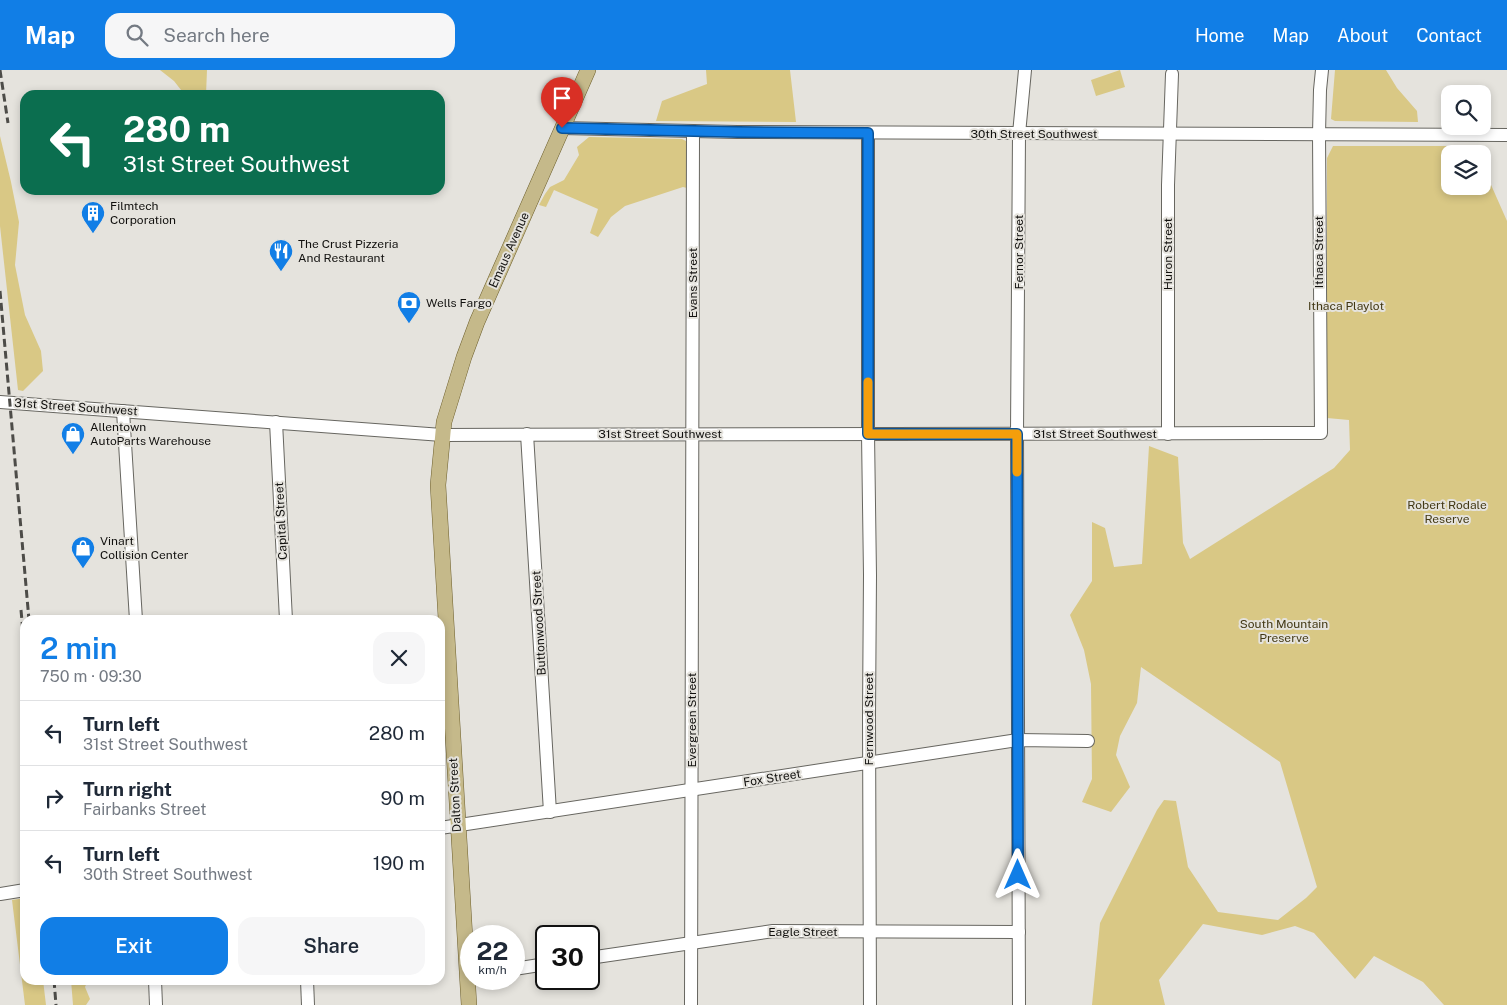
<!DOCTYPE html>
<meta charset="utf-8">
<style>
body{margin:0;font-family:"Public Sans",sans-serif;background:#f6f6f7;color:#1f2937;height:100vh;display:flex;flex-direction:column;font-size:19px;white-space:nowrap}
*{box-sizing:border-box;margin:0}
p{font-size:16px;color:#747a83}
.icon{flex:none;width:28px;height:28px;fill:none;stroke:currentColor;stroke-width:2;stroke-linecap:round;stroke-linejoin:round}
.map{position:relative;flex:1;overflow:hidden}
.side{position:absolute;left:20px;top:545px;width:425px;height:370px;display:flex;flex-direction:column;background:#fff;border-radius:15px;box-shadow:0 2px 8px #0003}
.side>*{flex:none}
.banner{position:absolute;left:20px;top:20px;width:425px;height:105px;border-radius:15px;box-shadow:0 2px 8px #0003;background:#0b6e4f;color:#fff;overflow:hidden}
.controls{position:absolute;left:1441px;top:15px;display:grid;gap:10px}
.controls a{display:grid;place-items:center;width:50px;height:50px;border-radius:10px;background:#fff;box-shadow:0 2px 8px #0003;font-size:25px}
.speed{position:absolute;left:460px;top:855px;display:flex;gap:10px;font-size:25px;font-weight:700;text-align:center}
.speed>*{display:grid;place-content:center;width:65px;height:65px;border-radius:50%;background:#fff;box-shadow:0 2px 8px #0003;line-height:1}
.speed small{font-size:12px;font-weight:400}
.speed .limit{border:2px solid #111;border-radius:8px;background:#fff;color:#111}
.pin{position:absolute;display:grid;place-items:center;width:42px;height:42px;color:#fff;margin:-51px -21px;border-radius:50% 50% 50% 0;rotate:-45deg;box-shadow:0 0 5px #0007}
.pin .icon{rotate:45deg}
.me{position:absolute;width:55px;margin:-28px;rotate:0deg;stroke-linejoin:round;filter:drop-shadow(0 0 4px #0008)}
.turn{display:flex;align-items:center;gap:18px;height:105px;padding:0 20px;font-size:22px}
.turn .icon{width:65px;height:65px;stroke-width:2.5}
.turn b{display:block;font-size:35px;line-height:42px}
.round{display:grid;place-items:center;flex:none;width:52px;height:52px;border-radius:15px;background:#f6f6f7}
.overview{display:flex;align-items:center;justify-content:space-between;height:85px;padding:0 20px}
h1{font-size:30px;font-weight:600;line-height:38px;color:#117ee6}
.primary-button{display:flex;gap:10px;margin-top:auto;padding:10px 20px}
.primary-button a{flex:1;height:58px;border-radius:15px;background:#117ee6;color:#fff;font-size:20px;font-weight:600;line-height:58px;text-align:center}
.primary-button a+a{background:#f6f6f7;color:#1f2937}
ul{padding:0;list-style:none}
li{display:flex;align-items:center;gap:15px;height:65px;padding:0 20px;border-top:1px solid #e0e1e3}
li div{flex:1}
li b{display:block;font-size:19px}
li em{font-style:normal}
header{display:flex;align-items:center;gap:30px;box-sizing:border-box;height:70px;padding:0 25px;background:#117ee6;color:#fff}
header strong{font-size:24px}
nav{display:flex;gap:28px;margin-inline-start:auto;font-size:18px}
.search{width:350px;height:45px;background:#f6f6f7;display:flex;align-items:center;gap:12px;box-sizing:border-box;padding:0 18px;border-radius:15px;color:#747a83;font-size:19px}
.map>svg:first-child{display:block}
</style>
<header>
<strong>Map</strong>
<div class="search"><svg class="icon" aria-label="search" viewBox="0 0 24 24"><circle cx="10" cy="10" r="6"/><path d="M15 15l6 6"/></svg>Search here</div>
<nav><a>Home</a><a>Map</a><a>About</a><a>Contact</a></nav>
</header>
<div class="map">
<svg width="1507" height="935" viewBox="0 0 1507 935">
<rect width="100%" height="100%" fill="#e5e3dd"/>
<!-- green -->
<g fill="#d9c885">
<polygon points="160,0 207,0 206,25 185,25 174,11"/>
<polygon points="706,0 790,0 796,52 656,51 662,31 707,14"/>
<polygon points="1120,0 1125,17 1096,26 1091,10"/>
<polygon points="1335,0 1386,0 1397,18 1417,41 1418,52 1335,51 1331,49"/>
<polygon points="0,66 11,112 19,152 15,195 25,245 41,281 43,301 23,321 18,320 0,156"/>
<polygon points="589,67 682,69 686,71 687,75 687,118 683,117 625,136 611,147 598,167 590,163 598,139 554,120 546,137 539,135 545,124 550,117 564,110 579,85 577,77"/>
<polygon points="1333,76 1457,76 1459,84 1450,84 1450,116 1482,116 1483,105 1488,108 1507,151 1507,935 1444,935 1423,912 1374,886 1355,909 1314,863 1295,856 1262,865 1203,854 1159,910 1165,935 1092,935 1100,853 1157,740 1164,730 1176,731 1188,797 1218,842 1278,850 1306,828 1317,817 1280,692 1141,597 1137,633 1120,666 1116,685 1130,717 1111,742 1082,732 1092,709 1091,614 1084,580 1070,545 1092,511 1092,452 1105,458 1114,497 1142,494 1149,376 1178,387 1183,473 1190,489 1334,398 1350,380 1349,350 1327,348 1327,88"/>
<polygon points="25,828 25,910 43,910 46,935 25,935 12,830"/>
<polygon points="71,910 88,910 85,917 90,929 86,935 73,935"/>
</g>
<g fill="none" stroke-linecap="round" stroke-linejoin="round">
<!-- minor casing -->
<g stroke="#676660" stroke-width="14">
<g id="minor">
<polyline points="562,58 737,62 1507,65"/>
<polyline points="868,63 868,364 870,505 869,645 870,935"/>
<polyline points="0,332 442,365 1321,363 1319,64 1320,20 1322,0"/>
<polyline points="123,341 136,550"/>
<polyline points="276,352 286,550"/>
<polyline points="527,364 550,742"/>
<polyline points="1168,364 1168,115 1172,4"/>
<polyline points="440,758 1018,670 1088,671"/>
<polyline points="0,824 25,820"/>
<polyline points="589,888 773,861 1019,862"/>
<polyline points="514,899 546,894"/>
<polyline points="155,910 156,935"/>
<polyline points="307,910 308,935"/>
<polyline points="691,935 693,61"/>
<polyline points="1019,935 1017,364 1019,64 1025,0"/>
</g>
</g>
<!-- major casing -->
<g stroke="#6d5f2c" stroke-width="16">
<polyline id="major" points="469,935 438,415 444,352 464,287 477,252 588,0"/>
</g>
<!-- minor -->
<use href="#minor" stroke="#fff" stroke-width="12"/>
<!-- major -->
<use href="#major" stroke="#c5b98a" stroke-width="15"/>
<!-- rail -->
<g stroke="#4d4c48" stroke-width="3" stroke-dasharray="8 4" stroke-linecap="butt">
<polyline points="0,0 8,53"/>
<polyline points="0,221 29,550"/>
<polyline points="21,540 25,585"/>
<polyline points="54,910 56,935"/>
</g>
</g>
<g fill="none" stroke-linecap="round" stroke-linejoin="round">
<!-- route casing -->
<g stroke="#0b5296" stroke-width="12">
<polyline id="route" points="562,58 738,62 868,63 868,364 1017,364 1018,805"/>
</g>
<!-- route -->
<use href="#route" stroke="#117ee6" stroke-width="9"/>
<!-- slow -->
<polyline stroke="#f59e0b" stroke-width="9" points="868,312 868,364 1017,364 1017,402"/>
</g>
<!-- icons -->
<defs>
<g id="building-pin" transform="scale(1.25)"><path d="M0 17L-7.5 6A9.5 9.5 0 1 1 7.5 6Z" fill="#117ee6" stroke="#e5e3dd"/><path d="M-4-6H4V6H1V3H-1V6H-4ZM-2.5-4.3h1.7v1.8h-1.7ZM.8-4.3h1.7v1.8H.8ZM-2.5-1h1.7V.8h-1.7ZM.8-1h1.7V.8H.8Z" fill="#fff"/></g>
<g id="restaurant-pin" transform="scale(1.25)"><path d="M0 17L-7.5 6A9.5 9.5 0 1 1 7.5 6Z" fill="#117ee6" stroke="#e5e3dd"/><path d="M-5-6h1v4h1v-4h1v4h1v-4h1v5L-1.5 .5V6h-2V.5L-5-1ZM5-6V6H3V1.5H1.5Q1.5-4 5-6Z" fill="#fff"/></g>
<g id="bank-pin" transform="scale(1.25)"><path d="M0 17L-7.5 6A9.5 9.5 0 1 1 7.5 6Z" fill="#117ee6" stroke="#e5e3dd"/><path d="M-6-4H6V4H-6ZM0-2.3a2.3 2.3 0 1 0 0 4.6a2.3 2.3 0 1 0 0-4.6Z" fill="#fff"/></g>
<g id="shop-pin" transform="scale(1.25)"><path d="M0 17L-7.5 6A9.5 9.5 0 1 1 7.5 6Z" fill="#117ee6" stroke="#e5e3dd"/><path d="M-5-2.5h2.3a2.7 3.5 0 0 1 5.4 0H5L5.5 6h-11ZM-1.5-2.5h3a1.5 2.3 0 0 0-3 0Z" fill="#fff"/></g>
</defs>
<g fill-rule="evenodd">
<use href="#building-pin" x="93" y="143"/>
<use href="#restaurant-pin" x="281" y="181"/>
<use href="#bank-pin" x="409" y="233"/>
<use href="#shop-pin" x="73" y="364"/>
<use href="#shop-pin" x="83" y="478"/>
</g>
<g text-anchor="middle" stroke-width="4" stroke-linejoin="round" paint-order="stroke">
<!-- street labels -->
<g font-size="12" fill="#11100e" stroke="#e5e3dd">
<text x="1034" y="68">30th Street Southwest</text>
<text transform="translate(509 180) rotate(-66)" y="4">Emaus Avenue</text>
<text transform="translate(1019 182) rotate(-90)" y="4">Fernor Street</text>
<text transform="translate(1319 182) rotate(-90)" y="4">Ithaca Street</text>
<text transform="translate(1168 184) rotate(-90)" y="4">Huron Street</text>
<text transform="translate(693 213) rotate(-90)" y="4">Evans Street</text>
<text transform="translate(76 337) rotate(4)" y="4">31st Street Southwest</text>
<text x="660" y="368">31st Street Southwest</text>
<text x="1095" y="368">31st Street Southwest</text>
<text transform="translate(281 451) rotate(-93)" y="4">Capital Street</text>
<text transform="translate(539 553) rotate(-93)" y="4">Buttonwood Street</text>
<text transform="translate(869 649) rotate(-90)" y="4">Fernwood Street</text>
<text transform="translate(692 650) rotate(-90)" y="4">Evergreen Street</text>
<text transform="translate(772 708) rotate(-9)" y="4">Fox Street</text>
<text transform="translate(455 725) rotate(-93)" y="4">Dalton Street</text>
<text x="803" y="866">Eagle Street</text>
</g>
<!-- poi labels -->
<g font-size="12" fill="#11100e" stroke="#e5e3dd" text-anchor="start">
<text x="110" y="140">Filmtech<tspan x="110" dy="14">Corporation</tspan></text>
<text x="298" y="178">The Crust Pizzeria<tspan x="298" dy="14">And Restaurant</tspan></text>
<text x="426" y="237">Wells Fargo</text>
<text x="90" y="361">Allentown<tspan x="90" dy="14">AutoParts Warehouse</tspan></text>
<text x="100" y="475">Vinart<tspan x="100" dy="14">Collision Center</tspan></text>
</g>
<!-- park labels -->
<g font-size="12" fill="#423814" stroke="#e5e3dd">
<text x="1346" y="240">Ithaca Playlot</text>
<text x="1447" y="439">Robert Rodale<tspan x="1447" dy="14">Reserve</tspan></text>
<text x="1284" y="558">South Mountain<tspan x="1284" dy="14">Preserve</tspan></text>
</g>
</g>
</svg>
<div class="controls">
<a><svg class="icon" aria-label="search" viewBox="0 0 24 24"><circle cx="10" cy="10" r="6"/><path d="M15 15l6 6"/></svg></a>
<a><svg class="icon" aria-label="layers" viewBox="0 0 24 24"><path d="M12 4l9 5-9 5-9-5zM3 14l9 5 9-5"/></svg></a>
</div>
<div class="speed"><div>22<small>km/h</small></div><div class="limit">30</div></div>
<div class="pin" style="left:562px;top:58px;background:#d93025"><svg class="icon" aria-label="arrive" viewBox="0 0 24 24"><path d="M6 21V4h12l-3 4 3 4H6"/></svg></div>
<svg class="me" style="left:1018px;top:805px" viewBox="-20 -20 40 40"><path d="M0-17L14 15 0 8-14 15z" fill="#117ee6" stroke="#fff" stroke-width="4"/></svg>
<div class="banner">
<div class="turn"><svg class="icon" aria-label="left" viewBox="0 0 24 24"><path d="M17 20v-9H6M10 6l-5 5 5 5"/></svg><div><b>280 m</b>31st Street Southwest</div></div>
</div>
<section class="side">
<div class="overview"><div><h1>2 min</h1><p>750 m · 09:30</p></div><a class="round"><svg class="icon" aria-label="close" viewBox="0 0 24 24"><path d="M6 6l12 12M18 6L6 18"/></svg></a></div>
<ul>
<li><svg class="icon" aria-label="left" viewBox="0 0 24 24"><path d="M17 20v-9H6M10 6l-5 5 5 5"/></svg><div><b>Turn left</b><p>31st Street Southwest</p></div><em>280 m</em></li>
<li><svg class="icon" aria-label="right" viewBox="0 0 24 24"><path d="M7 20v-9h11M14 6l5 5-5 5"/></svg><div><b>Turn right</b><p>Fairbanks Street</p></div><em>90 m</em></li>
<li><svg class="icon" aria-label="left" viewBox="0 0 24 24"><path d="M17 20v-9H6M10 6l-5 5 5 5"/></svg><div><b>Turn left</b><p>30th Street Southwest</p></div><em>190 m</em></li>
</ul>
<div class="primary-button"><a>Exit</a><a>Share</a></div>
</section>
</div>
